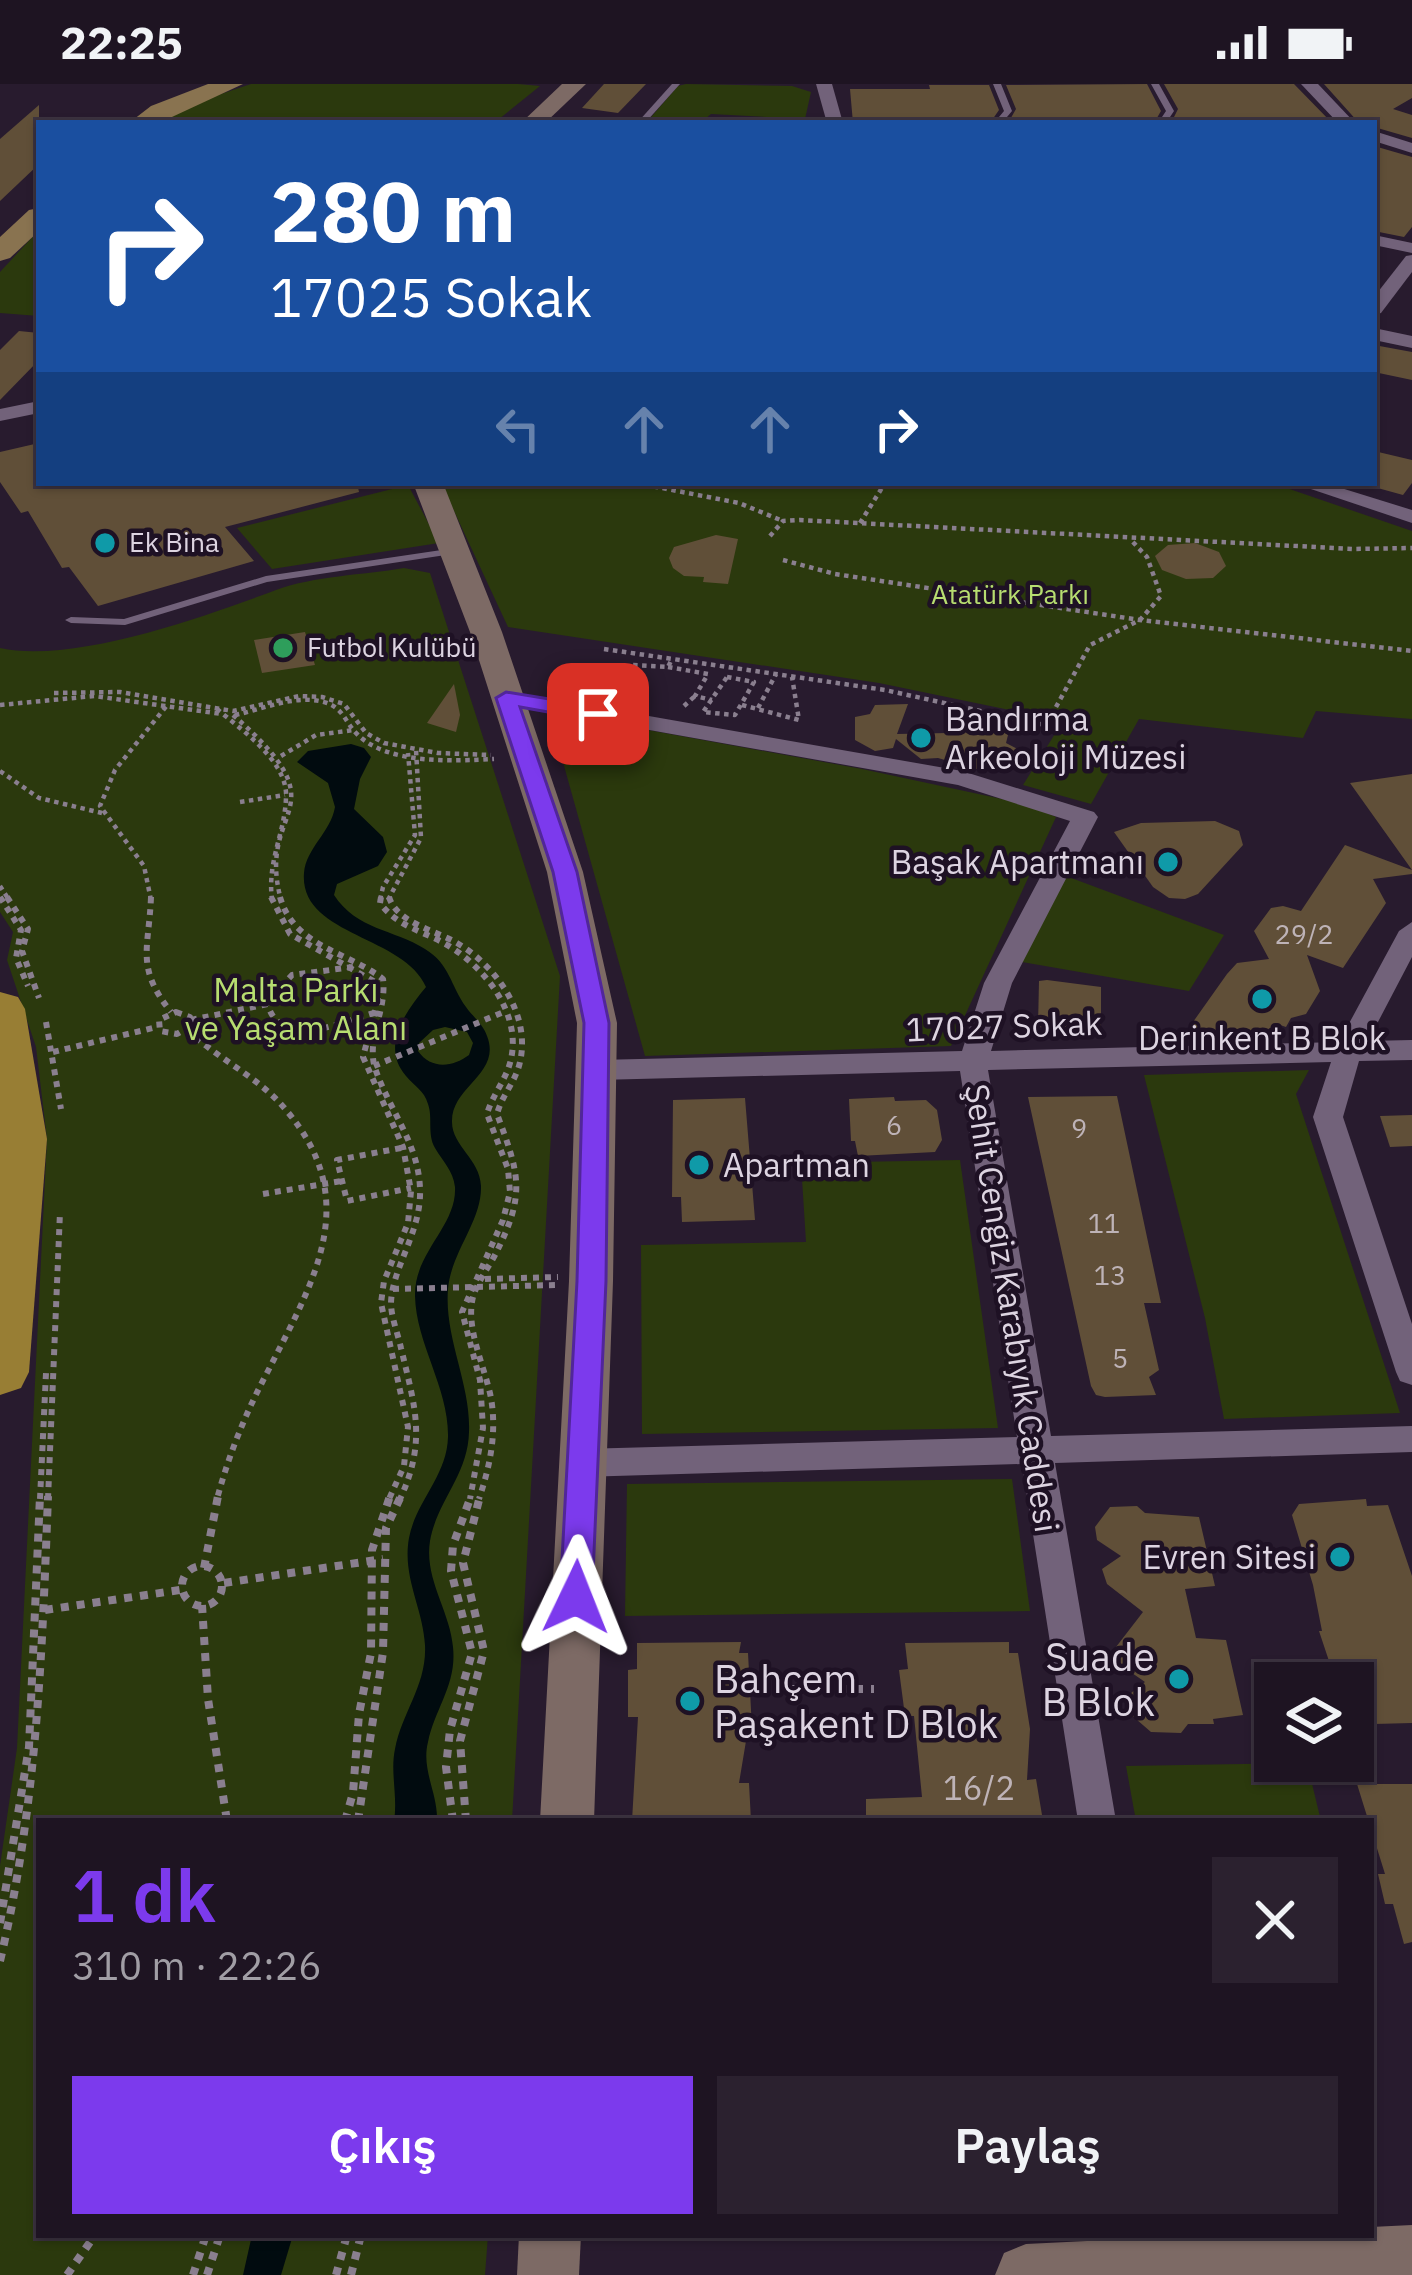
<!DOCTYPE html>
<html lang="tr">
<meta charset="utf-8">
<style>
body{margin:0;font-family:"IBM Plex Sans",sans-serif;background:#2b212f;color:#f1f3f6;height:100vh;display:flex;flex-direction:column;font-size:45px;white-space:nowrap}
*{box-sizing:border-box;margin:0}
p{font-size:39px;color:#a19ea5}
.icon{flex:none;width:66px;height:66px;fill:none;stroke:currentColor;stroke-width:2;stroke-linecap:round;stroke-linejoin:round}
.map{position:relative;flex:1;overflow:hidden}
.drawer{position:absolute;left:36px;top:1734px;width:1338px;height:420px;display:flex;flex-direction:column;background:#1e1422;border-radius:0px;box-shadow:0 3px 9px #0004,0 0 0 3px #3c3340}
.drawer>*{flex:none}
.hud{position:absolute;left:36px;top:36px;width:1341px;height:366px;border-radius:0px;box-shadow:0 3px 9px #0004,0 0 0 3px #3c3340;background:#1a4fa0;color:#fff;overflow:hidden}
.controls{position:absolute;left:1254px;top:1578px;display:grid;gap:24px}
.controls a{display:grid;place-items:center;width:120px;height:120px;border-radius:0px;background:#1e1422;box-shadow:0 3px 9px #0004,0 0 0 3px #3c3340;font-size:60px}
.pin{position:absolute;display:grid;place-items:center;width:102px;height:102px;color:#fff;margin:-51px;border-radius:24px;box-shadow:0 6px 18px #0006}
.me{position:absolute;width:132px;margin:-66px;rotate:2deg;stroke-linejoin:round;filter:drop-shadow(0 0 9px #0008)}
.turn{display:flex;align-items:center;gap:42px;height:252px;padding:0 36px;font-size:54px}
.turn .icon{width:156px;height:156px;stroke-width:2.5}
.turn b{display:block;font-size:84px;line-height:102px}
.lanes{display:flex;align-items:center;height:114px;padding:0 36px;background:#0003;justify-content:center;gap:60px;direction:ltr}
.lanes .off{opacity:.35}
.round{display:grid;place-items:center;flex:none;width:126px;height:126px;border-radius:0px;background:#2b212f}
.overview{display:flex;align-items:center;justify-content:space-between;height:204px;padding:0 36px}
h1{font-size:72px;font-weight:600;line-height:90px;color:#7c3aed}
.primary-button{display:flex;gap:24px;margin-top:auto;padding:24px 36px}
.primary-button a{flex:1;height:138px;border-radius:0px;background:#7c3aed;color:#fff;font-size:48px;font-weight:600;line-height:138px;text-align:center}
.primary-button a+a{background:#2b212f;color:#f1f3f6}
.status{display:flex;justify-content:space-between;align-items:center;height:84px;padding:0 60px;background:#1e1422;direction:ltr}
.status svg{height:33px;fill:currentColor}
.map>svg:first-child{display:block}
</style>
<div class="status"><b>22:25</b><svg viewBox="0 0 49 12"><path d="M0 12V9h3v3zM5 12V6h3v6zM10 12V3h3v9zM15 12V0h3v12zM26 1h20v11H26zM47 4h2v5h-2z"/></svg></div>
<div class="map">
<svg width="1412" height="2191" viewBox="0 0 1412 2191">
<rect width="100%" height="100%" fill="#281b2e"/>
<!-- green -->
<g fill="#2b390d">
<polygon points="251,0 518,0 540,2 494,39 155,39 188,21"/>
<polygon points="686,0 792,2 811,8 805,35 711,30 700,39 646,39 678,2"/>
<polygon points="39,146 39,232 0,229 0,188"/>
<polygon points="441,399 1272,399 1412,447 1412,635 1316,627 1303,654 1139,635 1091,720 1023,701 1063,637 879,599 508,543"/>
<polygon points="408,401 439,459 272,485 237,444"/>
<path d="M404 484 430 489 560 892 512 1737H39V2151H488L485 2191H0V1782L17 1664 47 1055 36 963 7 876 13 848 0 828V564C74 580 206 532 276 506 314 492 363 491 404 484Z"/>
<polygon points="549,628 862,685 1025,720 1056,733 951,962 645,972"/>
<polygon points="1066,792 1224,851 1189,907 1022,878"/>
<polygon points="1309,986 1296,1010 1400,1329 1224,1335 1205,1234 1144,991"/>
<polygon points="960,1076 998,1344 642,1350 641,1161 806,1158 801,1079"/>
<polygon points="1012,1395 1030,1527 625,1532 627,1400"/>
<polygon points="1307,1679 1321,1737 1136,1737 1126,1682"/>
</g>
<!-- water -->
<g fill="#010b0f" fill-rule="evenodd">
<path d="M351 660 364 664 371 673 360 695 354 725 383 753 387 768 378 782 337 800 334 811C357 846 393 845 425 865 450 880 450 901 466 923 473 933 483 940 487 952 502 990 451 1002 452 1038 452 1062 480 1075 481 1102 482 1137 451 1168 448 1205 444 1254 471 1300 469 1348 468 1391 437 1417 430 1457 424 1495 450 1527 453 1563 457 1600 435 1624 428 1658 421 1686 438 1709 437 1737H394C398 1713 390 1688 395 1665 402 1628 427 1601 425 1561 423 1524 402 1493 409 1454 416 1417 447 1392 448 1353 449 1304 416 1260 415 1212 414 1168 457 1142 455 1103 453 1086 443 1078 435 1064 427 1050 433 1034 428 1020 424 1006 415 1003 406 992 380 962 406 927 426 903 404 851 299 852 304 789 306 764 331 748 335 723L328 699 297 678 308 667ZM445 943 467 948 473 959 469 971C453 983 431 986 418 967L419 959 433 946Z"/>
<polygon points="252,2151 293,2151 281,2191 243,2191"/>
</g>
<!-- building -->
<g fill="#604f38">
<polygon points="604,0 646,0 618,29 582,24"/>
<polygon points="1147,0 1161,27 1154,39 1008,39 1016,25 1006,1"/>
<polygon points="1164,0 1294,0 1332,39 1171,39 1178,25"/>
<polygon points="1324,0 1412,0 1412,14 1393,25 1412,31 1412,54 1374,43 1374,39 1359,39"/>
<polygon points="929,1 989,1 999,26 990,39 853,39 850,5 930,5"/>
<polygon points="39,21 39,80 0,117 0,55"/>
<polygon points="1374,62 1412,73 1412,143 1404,153 1374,147"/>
<polygon points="19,247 39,249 39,276 0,316 0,266"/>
<polygon points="1374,261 1412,268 1412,296 1374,288"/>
<polygon points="39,359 39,399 357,399 359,408 225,443 254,477 98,522 69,483 62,484 28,427 21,429 0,398 0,368"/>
<polygon points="1374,367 1412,376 1412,399 1403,411 1374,403"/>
<polygon points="716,451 738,455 728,500 703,498 704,493 684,492 673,484 669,474 674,463"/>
<polygon points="1195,459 1219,468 1226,482 1213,494 1186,495 1162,486 1155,472 1168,461"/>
<polygon points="305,548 315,581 262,589 254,556"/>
<polygon points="454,600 460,631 456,648 427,639"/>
<polygon points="908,620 897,650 948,649 952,640 995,642 1008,651 1006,659 1031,672 997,677 992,685 976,685 938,674 921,675 896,655 893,664 875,667 855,656 855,633 870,630 875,621"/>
<polygon points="1412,690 1412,790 1373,795 1386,819 1343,884 1307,871 1320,907 1306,930 1291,934 1286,943 1277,940 1269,950 1242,948 1214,954 1198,950 1193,938 1227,890 1237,879 1269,875 1254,847 1271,824 1283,822 1301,827 1345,761 1412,786 1350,699"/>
<polygon points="1215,737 1239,747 1243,761 1198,810 1185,815 1169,814 1153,803 1114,748 1141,739"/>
<polygon points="1047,896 1101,903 1101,951 1038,943 1039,897"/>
<polygon points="1117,1012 1161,1219 1144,1219 1159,1286 1149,1293 1156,1311 1105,1313 1096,1311 1091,1302 1028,1013"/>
<polygon points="894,1013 895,1017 926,1016 937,1026 942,1056 935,1068 858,1072 855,1057 851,1057 849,1015"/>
<polygon points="745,1014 755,1136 682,1138 681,1113 672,1113 673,1016"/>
<polygon points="1412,1031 1412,1062 1390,1063 1380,1032"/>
<polygon points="1366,1415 1367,1422 1388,1421 1412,1492 1412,1639 1374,1640 1374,1633 1353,1634 1353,1599 1340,1599 1334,1580 1330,1580 1319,1547 1322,1547 1313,1501 1292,1431 1299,1420"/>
<polygon points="1137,1422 1145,1429 1199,1433 1215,1502 1185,1505 1196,1554 1226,1556 1243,1631 1213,1635 1214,1640 1188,1640 1181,1649 1151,1648 1129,1629 1126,1613 1145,1598 1119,1580 1116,1563 1143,1528 1107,1500 1102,1485 1121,1472 1097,1456 1095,1443 1110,1423"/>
<polygon points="741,1558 739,1569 748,1569 752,1645 748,1645 739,1699 749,1699 751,1737 632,1737 638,1633 628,1633 628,1586 637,1585 637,1559"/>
<polygon points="1009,1558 1009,1569 1018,1569 1030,1645 1027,1696 1036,1695 1043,1737 866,1737 866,1715 922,1713 914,1632 905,1632 899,1586 908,1585 905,1559"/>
<polygon points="1357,1700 1412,1700 1412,1858 1404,1860 1393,1820 1385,1820 1378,1790 1385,1790"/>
</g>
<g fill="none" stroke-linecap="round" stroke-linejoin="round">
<!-- path-far2 -->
<g stroke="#8a7f8f" stroke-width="4.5" stroke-dasharray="4.5 4.5" stroke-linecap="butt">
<polyline points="636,399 739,419 783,437"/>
<polyline points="860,439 885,399"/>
<polyline points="770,452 783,437 800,436 1353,465 1412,464"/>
<polyline points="783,476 835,490 1140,536 1412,567"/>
<polyline points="604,565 885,606 1049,642"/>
<polyline points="668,583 708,590 695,612 712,616"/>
<polygon points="727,593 754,598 735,631 703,628"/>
<polyline points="54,609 120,608 233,627 299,612 322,613 344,620 366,649 384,659 438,669 491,671"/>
<polyline points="624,611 620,610 633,581 668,583 672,575"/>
<polyline points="0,621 94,612 222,630"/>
<polyline points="742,621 799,636 792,593"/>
<polyline points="684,622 695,612"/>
<polyline points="1056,623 1090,561 1140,536 1161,512 1147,473 1130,455"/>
<polyline points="758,624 776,590"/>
<path d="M217 625C240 645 288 677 286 713 285 750 267 776 272 816"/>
<path d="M233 631C346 729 255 720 281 816"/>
<path d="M235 631C264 625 297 609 327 619 344 625 346 640 358 651 389 681 455 677 494 675"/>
<polyline points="281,672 316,651 354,646"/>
<polyline points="0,687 39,714 102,729"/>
<polyline points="240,718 285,711"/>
<polyline points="0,802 9,816"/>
<polyline points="151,816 144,782 100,722 115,686 168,620"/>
<polyline points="380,816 383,803 415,751 408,669"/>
<polyline points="388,816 421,754 416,666"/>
</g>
<!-- path-far1 -->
<g stroke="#8a7f8f" stroke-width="6" stroke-dasharray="6 6" stroke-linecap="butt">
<polyline points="0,813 21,846 16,874 28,902"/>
<polyline points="7,813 28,845 22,867 39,914"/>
<path d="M151 813C149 865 135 883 171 928"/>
<polyline points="271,813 290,850 375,898 378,916 363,973 403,1063 411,1107 408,1139 384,1197 381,1219 408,1343 404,1382 389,1415"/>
<path d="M280 813C294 863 347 867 383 895 387 926 366 955 375 984 389 1026 418 1058 420 1104 422 1148 392 1183 391 1219 391 1233 398 1250 401 1264 415 1323 427 1357 400 1415"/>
<path d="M381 813 380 819C396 841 419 846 442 858 483 880 524 930 510 979 505 997 492 1012 487 1030L508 1085 510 1108 503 1136 462 1228 480 1296 483 1344 470 1415"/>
<path d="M389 813C397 839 435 846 457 859 496 882 531 930 520 978 516 997 502 1011 497 1030 520 1092 526 1110 495 1171 488 1184 477 1199 473 1213 465 1244 485 1283 491 1314 497 1349 490 1382 479 1415"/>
<path d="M353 883 292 891 267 918C279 968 342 938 374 929"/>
<polygon points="176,928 190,933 190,942 177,950 160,947 159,936"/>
<polyline points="191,936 268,920"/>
<polyline points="46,938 61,1025"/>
<path d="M187 945C217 975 259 993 286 1026 364 1117 313 1198 268 1287 246 1328 229 1370 217 1415"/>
<polyline points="53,968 157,943"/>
<polyline points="374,982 506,927"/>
<polyline points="401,1064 337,1076 347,1117 411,1104"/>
<polyline points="263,1110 342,1097"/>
<polyline points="485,1195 558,1193"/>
<polyline points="393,1205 558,1201"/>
<polyline points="40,1415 46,1289"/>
<polyline points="48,1415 60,1128"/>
</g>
<!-- path -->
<g stroke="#8a7f8f" stroke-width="8" stroke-dasharray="8 8" stroke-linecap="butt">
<circle cx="202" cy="1502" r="20"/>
<polyline points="204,1484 218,1412"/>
<polyline points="224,1499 383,1475"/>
<polyline points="202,1521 208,1615 227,1737"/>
<polyline points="45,1526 180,1506"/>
<polyline points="775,1605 874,1605"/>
<polyline points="345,1737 353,1709 359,1630 371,1569 372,1466 390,1412"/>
<polyline points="358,1737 383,1568 386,1444 401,1412"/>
<polyline points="453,1737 446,1683 450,1646 472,1569 451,1487 453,1461 471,1412"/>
<polyline points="466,1737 460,1657 484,1567 463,1479 480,1412"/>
<polyline points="0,1839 29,1663 40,1412"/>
<path d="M0 1877C37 1721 42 1571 48 1412"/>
<polyline points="67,2191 95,2151"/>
<polyline points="193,2191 206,2151"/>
<polyline points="207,2191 220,2151"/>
<polyline points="336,2191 347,2151"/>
<polyline points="351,2191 361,2151"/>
</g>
<!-- lane -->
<g fill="#72627a" fill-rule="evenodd">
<polygon points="672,0 680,0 645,39 637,39"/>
<polygon points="993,0 1001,0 1012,27 1002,39 994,39 1004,27"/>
<polygon points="1151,0 1159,0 1174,27 1166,39 1158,39 1166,27"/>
<polygon points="455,464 459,465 459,469 267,498 125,541 71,539 65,536 71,533 124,535 266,492"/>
</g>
<!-- street -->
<g fill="#72627a" fill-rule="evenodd">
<polygon points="816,0 832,0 843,39 827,39"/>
<polygon points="1301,0 1318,0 1355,39 1338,39"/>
<polygon points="1374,47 1412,59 1412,69 1374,57"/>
<polygon points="1374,151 1412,159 1412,169 1374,161"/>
<polygon points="1412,171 1412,188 1381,229 1374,231 1374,213 1406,172"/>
<polygon points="1374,244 1412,252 1412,264 1374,256"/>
<polygon points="39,317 39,329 0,337 0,325"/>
<polygon points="1293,399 1325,399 1412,426 1412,439"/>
<polygon points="506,607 962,687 1094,728 1098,733 1012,899 991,967 1339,958 1399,847 1412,838 1412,873 1368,957 1412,956 1412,976 1359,977 1343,1033 1412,1240 1412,1301 1400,1297 1396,1288 1313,1033 1331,978 988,986 1051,1352 1412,1342 1412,1368 1055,1379 1116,1737 1078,1737 1022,1380 581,1393 569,1389 564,1379 569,1369 581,1365 1017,1353 960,987 598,996 584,986 598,976 962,967 984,899 1070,737 958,701 498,619 494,614"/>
</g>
<!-- secondary -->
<g fill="#7d6a65" fill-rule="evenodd">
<polygon points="562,0 586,0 545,39 521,39"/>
<polygon points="413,399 443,399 502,548 583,788 617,939 613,1197 594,1737 540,1737 569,1197 577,939 547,788 470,548"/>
<polygon points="1412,2141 1412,2191 995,2191 1004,2169 1026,2160 1209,2151 1371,2151 1371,2143"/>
<polygon points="519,2151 581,2151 579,2191 517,2191"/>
</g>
<!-- primary -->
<g fill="#897350" fill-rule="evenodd">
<polygon points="208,0 243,0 159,39 129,39 151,22"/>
<polygon points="39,124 39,147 10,174 0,177 0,153 29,126"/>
</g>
<!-- highway -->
<polygon fill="#987e34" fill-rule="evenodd" points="0,908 18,913 25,925 47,1055 29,1288 21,1304 0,1311"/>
</g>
<!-- route -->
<polygon fill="#7c3aed" stroke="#51269a" stroke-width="3" points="506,608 598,623 608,630 598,637 520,623 577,788 609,939 606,1197 592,1513 587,1523 576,1527 565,1523 560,1513 577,1197 584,939 553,788 496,614"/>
<!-- markers -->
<g fill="#0f9aa8" stroke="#1e1124" stroke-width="4.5">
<circle cx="105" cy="459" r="12"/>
<circle cx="921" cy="654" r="12"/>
<circle cx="1168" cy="778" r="12"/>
<circle cx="1262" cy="915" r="12"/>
<circle cx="699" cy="1081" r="12"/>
<circle cx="1340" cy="1473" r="12"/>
<circle cx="1179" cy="1595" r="12"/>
<circle cx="690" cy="1617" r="12"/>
</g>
<circle fill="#2e9e5b" stroke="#1e1124" stroke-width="4.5" cx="283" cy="564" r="12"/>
<g text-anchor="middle" stroke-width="9" stroke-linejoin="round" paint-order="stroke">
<!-- far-poi labels -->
<g font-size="27" fill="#ddd4e1" stroke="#1e1124" text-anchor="start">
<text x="129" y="468">Ek Bina</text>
<text x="307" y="573">Futbol Kulübü</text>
</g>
<!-- far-park labels -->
<g font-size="27" fill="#b7dd70" stroke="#1e1124">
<text x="1010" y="520">Atatürk Parkı</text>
</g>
<!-- number labels -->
<g font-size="27" fill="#beb3b7">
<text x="1304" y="860">29/2</text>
<text x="894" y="1051">6</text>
<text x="1079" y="1054">9</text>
<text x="1104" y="1149">11</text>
<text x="1110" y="1201">13</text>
<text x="1120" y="1284">5</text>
</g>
<!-- poi labels -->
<g font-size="33" fill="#ddd4e1" stroke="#1e1124" text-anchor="start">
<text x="945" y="647">Bandırma<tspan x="945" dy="38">Arkeoloji Müzesi</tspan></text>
<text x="1144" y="790" text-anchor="end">Başak Apartmanı</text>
<text x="1262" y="966" text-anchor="middle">Derinkent B Blok</text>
<text x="723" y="1093">Apartman</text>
<text x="1316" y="1485" text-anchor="end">Evren Sitesi</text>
</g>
<!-- park labels -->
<g font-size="33" fill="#b7dd70" stroke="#1e1124">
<text x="296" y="918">Malta Parkı<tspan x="296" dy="38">ve Yaşam Alanı</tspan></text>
</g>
<!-- street labels -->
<g font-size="33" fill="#ddd4e1" stroke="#1e1124">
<text transform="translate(1004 942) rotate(-2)" y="12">17027 Sokak</text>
<text transform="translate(1012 1224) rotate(81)" y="12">Şehit Cengiz Karabıyık Caddesi</text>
</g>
<!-- near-number labels -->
<g font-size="33" fill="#beb3b7">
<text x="979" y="1716">16/2</text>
</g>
<!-- near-poi labels -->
<g font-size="39" fill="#ddd4e1" stroke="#1e1124" text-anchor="end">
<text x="1155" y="1587">Suade<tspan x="1155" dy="45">B Blok</tspan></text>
<text x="714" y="1609" text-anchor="start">Bahçem<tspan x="714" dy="45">Paşakent D Blok</tspan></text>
</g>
</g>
</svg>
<div class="controls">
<a><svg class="icon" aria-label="layers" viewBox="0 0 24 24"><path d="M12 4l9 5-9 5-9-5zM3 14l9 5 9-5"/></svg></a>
</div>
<div class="pin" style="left:598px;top:630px;background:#d93025"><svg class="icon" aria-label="arrive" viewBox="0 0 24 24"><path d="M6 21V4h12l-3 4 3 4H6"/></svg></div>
<svg class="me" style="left:576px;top:1513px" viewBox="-20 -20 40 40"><path d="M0-17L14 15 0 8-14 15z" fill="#7c3aed" stroke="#fff" stroke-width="4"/></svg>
<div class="hud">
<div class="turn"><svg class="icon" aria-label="right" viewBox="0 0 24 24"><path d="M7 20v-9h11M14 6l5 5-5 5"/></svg><div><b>280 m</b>17025 Sokak</div></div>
<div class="lanes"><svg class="icon off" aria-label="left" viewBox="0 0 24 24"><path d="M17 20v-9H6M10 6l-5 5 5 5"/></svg><svg class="icon off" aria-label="ahead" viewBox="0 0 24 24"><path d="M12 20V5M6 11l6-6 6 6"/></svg><svg class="icon off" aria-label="ahead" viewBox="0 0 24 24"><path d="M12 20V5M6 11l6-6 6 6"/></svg><svg class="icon" aria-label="right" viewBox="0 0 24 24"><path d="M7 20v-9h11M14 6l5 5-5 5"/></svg></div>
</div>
<section class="drawer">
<div class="overview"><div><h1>1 dk</h1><p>310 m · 22:26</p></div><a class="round"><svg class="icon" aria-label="close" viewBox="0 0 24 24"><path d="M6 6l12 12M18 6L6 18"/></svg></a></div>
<div class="primary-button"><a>Çıkış</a><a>Paylaş</a></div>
</section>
</div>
